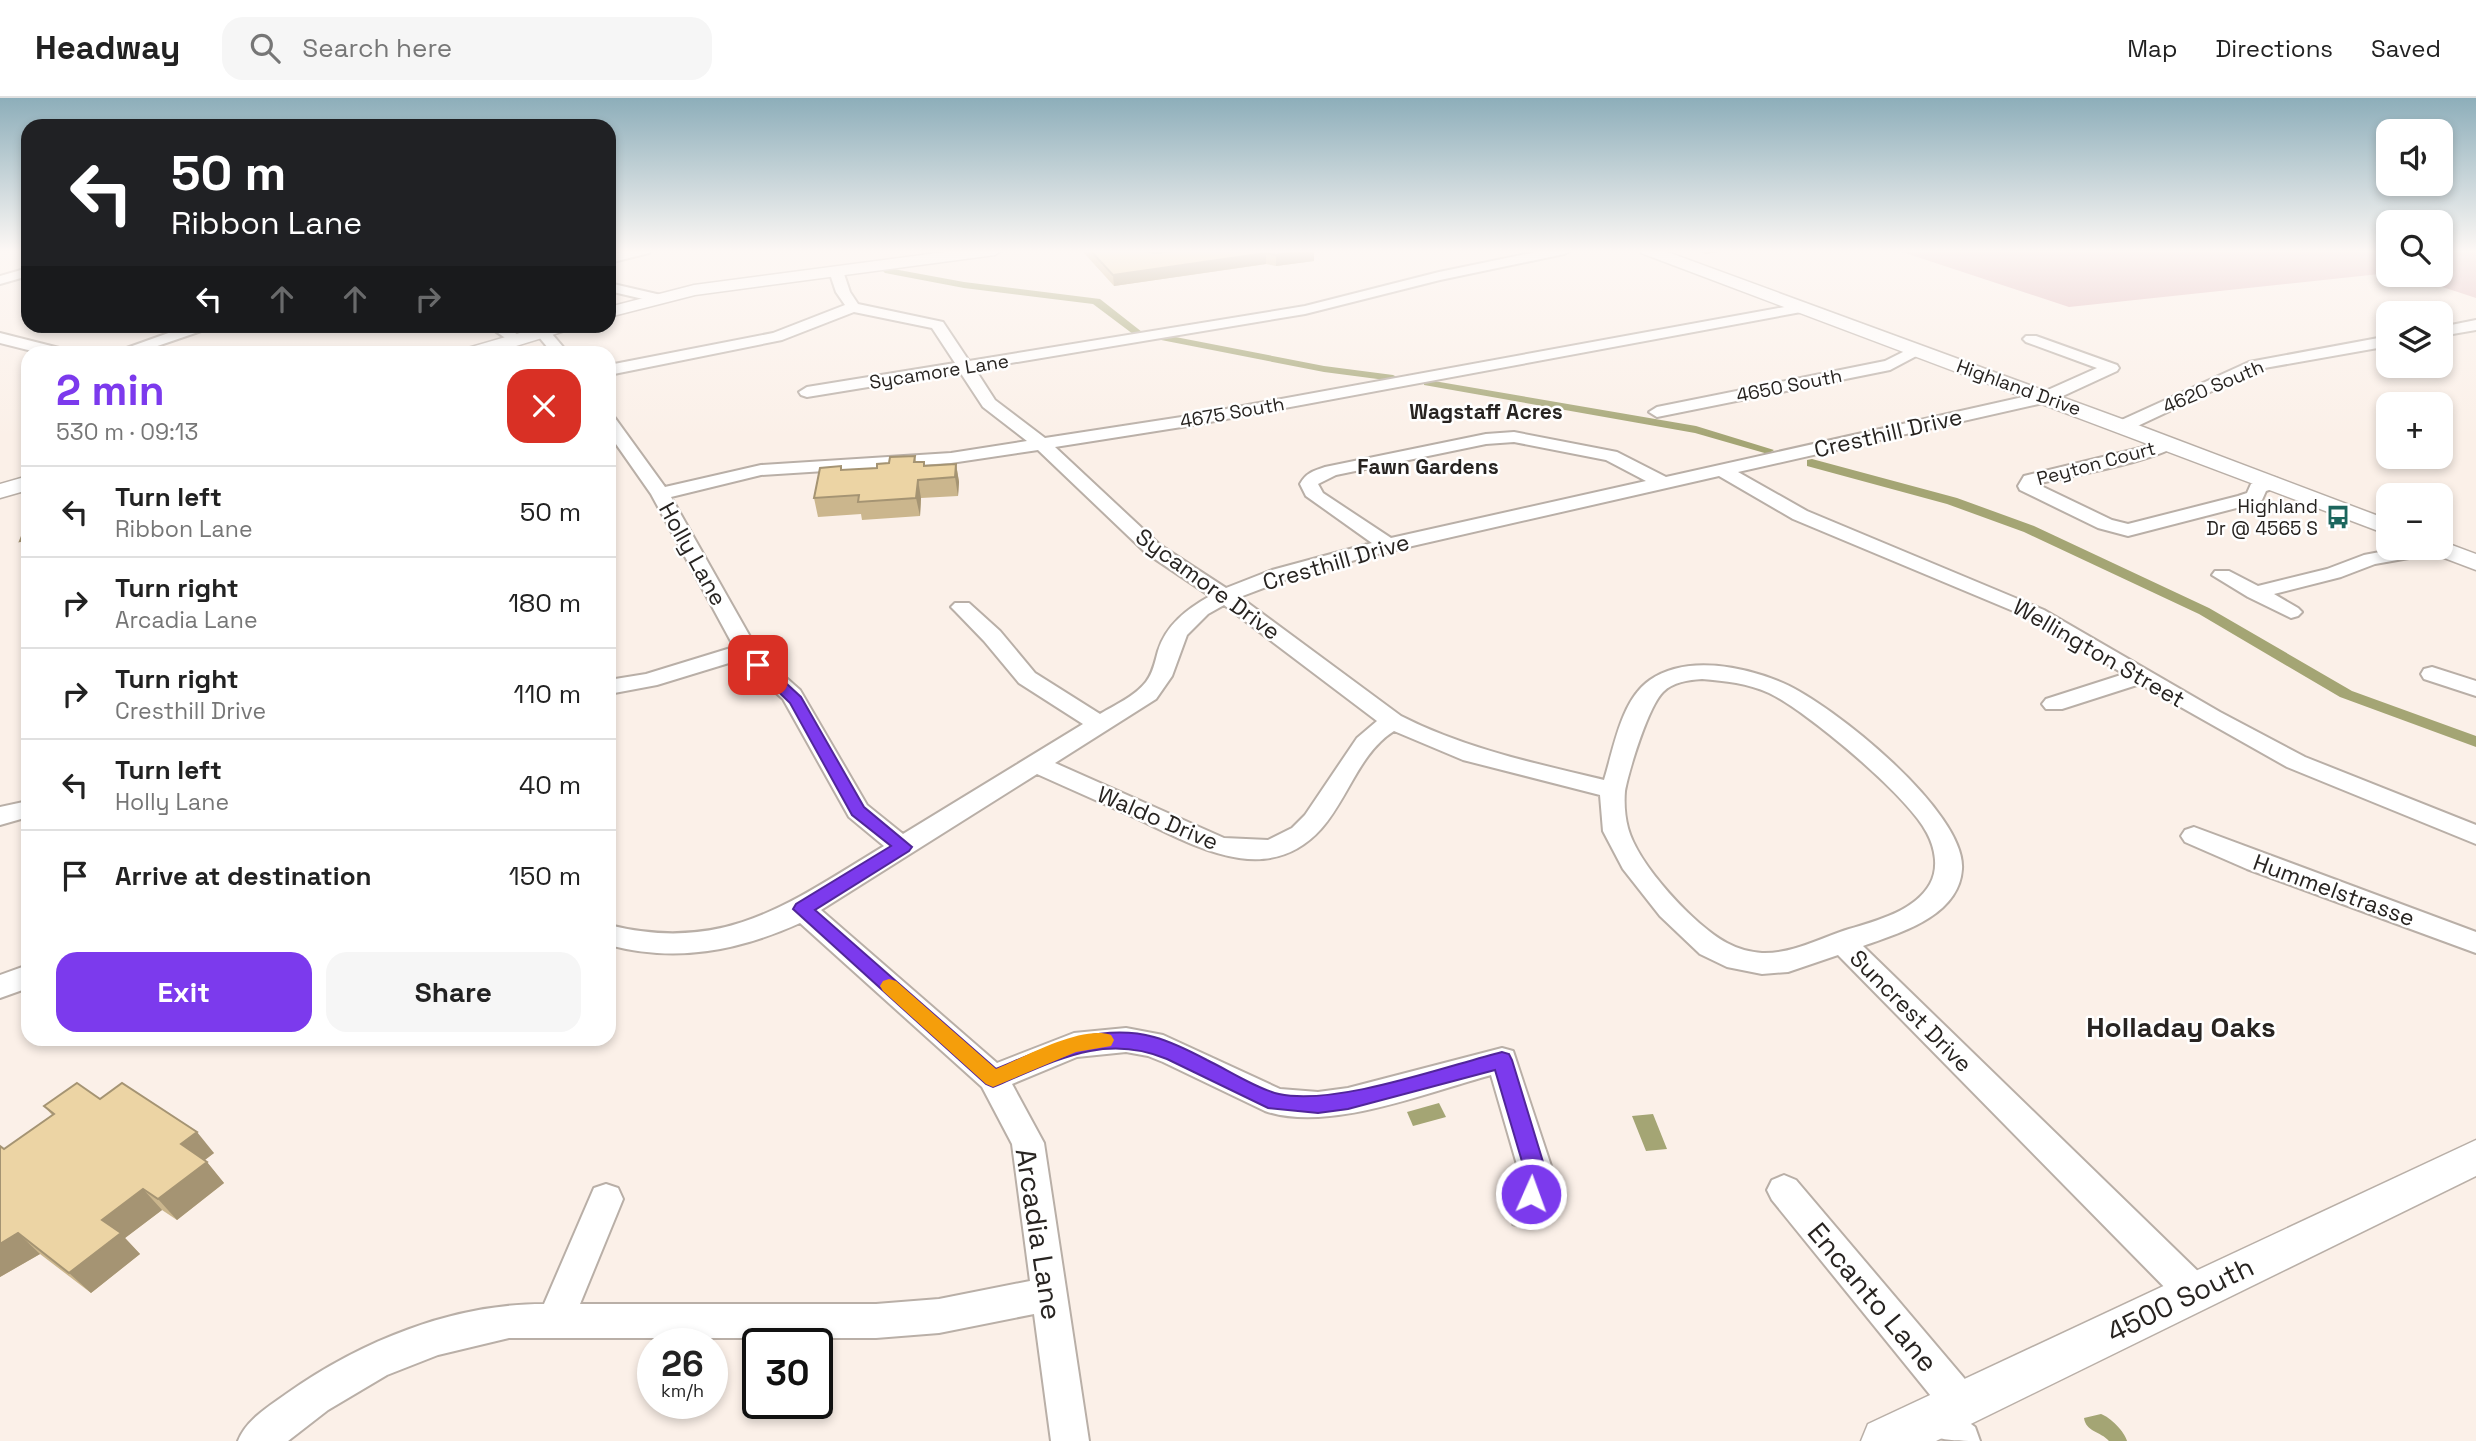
<!DOCTYPE html>
<meta charset="utf-8">
<style>
body{margin:0;font-family:"Space Grotesk",sans-serif;background:#f6f6f6;color:#222;height:100vh;display:flex;flex-direction:column;font-size:26px;white-space:nowrap}
*{box-sizing:border-box;margin:0}
p{font-size:23px;color:#767676}
.icon{flex:none;width:38px;height:38px;fill:none;stroke:currentColor;stroke-width:2;stroke-linecap:round;stroke-linejoin:round}
.map{position:relative;flex:1;overflow:hidden}
.details{position:absolute;left:21px;top:248px;width:595px;height:700px;display:flex;flex-direction:column;background:#fff;border-radius:21px;box-shadow:0 4px 10px #0003}
.details>*{flex:none}
.banner{position:absolute;left:21px;top:21px;width:595px;height:214px;border-radius:21px;box-shadow:0 4px 10px #0003;background:#202124;color:#fff;overflow:hidden}
.tools{position:absolute;left:2376px;top:21px;display:grid;gap:14px}
.tools a{display:grid;place-items:center;width:77px;height:77px;border-radius:14px;background:#fff;box-shadow:0 4px 10px #0003;font-size:35px}
.speed{position:absolute;left:637px;top:1230px;display:flex;gap:14px;font-size:35px;font-weight:700;text-align:center}
.speed>*{display:grid;place-content:center;width:91px;height:91px;border-radius:50%;background:#fff;box-shadow:0 4px 10px #0003;line-height:1}
.speed small{font-size:18px;font-weight:400}
.speed .limit{border:4px solid #111;border-radius:10px;background:#fff;color:#111}
.pin{position:absolute;display:grid;place-items:center;width:60px;height:60px;color:#fff;margin:-30px;border-radius:14px;box-shadow:0 4px 10px #0006}
.me{position:absolute;width:77px;margin:-38px;rotate:2deg;stroke-linejoin:round;filter:drop-shadow(0 0 5px #0008)}
.turn{display:flex;align-items:center;gap:24px;height:147px;padding:0 35px;font-size:32px}
.turn .icon{width:91px;height:91px;stroke-width:2.5}
.turn b{display:block;font-size:49px;line-height:60px}
.lanes{display:flex;align-items:center;height:66px;padding:0 35px;background:#0003;justify-content:center;gap:35px;direction:ltr}
.lanes .off{opacity:.35}
.round{display:grid;place-items:center;flex:none;width:74px;height:74px;border-radius:21px;background:#f6f6f6}
.headline{display:flex;align-items:center;justify-content:space-between;height:119px;padding:0 35px}
h1{font-size:42px;font-weight:600;line-height:52px;color:#7c3aed}
.button{display:flex;gap:14px;margin-top:auto;padding:14px 35px}
.button a{flex:1;height:80px;border-radius:21px;background:#7c3aed;color:#fff;font-size:28px;font-weight:600;line-height:80px;text-align:center}
.button a+a{background:#f6f6f6;color:#222}
ul{padding:0;list-style:none}
li{display:flex;align-items:center;gap:21px;height:91px;padding:0 35px;border-top:2px solid #e0e0e0}
li div{flex:1}
li b{display:block;font-size:26px}
li em{font-style:normal}
header{display:flex;align-items:center;gap:42px;box-sizing:border-box;height:98px;padding:0 35px;background:#fff;border-bottom:2px solid #e0e0e0}
header strong{font-size:33px}
nav{display:flex;gap:38px;margin-inline-start:auto;font-size:24px}
.search{width:490px;height:63px;background:#f6f6f6;display:flex;align-items:center;gap:18px;box-sizing:border-box;padding:0 24px;border-radius:21px;color:#767676;font-size:26px}
.map>svg:first-child{display:block}
</style>
<header>
<strong>Headway</strong>
<div class="search"><svg class="icon" aria-label="search" viewBox="0 0 24 24"><circle cx="10" cy="10" r="6"/><path d="M15 15l6 6"/></svg>Search here</div>
<nav><a>Map</a><a>Directions</a><a>Saved</a></nav>
</header>
<div class="map">
<svg width="2476" height="1343" viewBox="0 0 2476 1343">
<rect width="100%" height="100%" fill="#fbf0e8"/>
<!-- green -->
<g fill="#deb4b8">
<polygon points="1896,152 2389,152 2389,175 2069,209"/>
<polygon points="2441,152 2476,152 2476,200 2406,177 2441,177"/>
</g>
<!-- water -->
<g fill="#a4a574">
<polygon points="1439,1005 1446,1019 1413,1028 1407,1014"/>
<polygon points="1653,1016 1667,1051 1646,1053 1632,1018"/>
<path d="M2101 1316C2110 1319 2125 1334 2127 1343H2109C2100 1333 2086 1334 2084 1320Z"/>
</g>
<g fill="none" stroke-linecap="round" stroke-linejoin="round">
<!-- canal -->
<g fill="#a4a574" fill-rule="evenodd">
<polygon points="888,170 964,184 1100,201 1142,234 1133,236 1093,206 964,190 885,175 883,173"/>
<polygon points="1160,236 1324,268 1393,277 1399,280 1393,283 1324,274 1156,241 1156,237"/>
<polygon points="1428,282 1696,328 1774,352 1768,356 1695,335 1424,287 1424,283"/>
<polygon points="1812,361 1957,400 2034,428 2209,510 2352,593 2476,638 2476,649 2340,599 2199,516 2024,434 1947,406 1807,368 1807,362"/>
</g>
<!-- minor casing -->
<g stroke="#b9afa7" stroke-width="4">
<g id="minor">
<polygon points="629,152 651,152 649,155 609,165 609,157"/>
<path d="M1546 152H1571L1564 156 1440 182 1305 216 975 271 995 302 1045 340 1188 318 1801 206 1808 210 1801 214 1188 328 1055 349 1160 447 1226 490 1272 472 1372 445 1306 398 1300 386C1306 375 1313 373 1325 369L1486 336 1514 334 1617 354 1666 379 2041 295 2097 270 2026 244 2023 241 2026 238H2036L2117 267 2119 270 2117 273 2052 303 1738 374 1807 413 2044 512 2220 614 2305 659 2476 727V746L2287 669 2140 586 2062 611H2046L2042 606 2046 601 2124 576 2030 520 1793 421 1719 378 1373 457 1287 481 1240 499 1401 618C1466 651 1534 665 1604 682 1614 650 1621 602 1650 582 1687 556 1746 569 1783 585 1832 606 1966 714 1962 771 1959 818 1900 835 1863 848L2207 1182 2212 1194 2207 1206 2194 1211 2181 1206 1838 857 1788 874 1762 876 1727 869 1700 856 1660 818 1623 771 1603 733 1600 697 1463 662 1394 633C1359 655 1348 701 1321 731 1268 790 1197 749 1140 722 1106 707 1071 691 1037 676L821 812 997 965 1074 935 1126 930 1163 937 1280 991 1318 994 1348 990 1502 950 1513 953 1554 1077 1537 1126 1525 1130 1513 1126 1508 1115 1520 1077 1491 977C1428 994 1328 1035 1265 1013L1163 964 1148 958 1126 954 1077 959 1012 986 1044 1045 1089 1343H1051L1034 1216 939 1235 876 1240H509L438 1257 387 1277 328 1312 288 1343H238C246 1322 268 1309 286 1296 361 1243 452 1206 544 1206L594 1090 606 1086 618 1090 623 1101 580 1206H876L939 1201 1030 1183 1012 1046 982 989 800 825C738 853 676 865 609 847V827C725 856 790 805 884 748L849 719 783 601 750 572 742 561 657 587 609 596V582L646 576 734 549 651 396 609 336V319L615 320 665 389 761 367 951 355 1027 343 983 309 960 274 807 299 801 297 799 294 807 289 955 265 932 230 854 214 782 242 609 277V267L773 235 845 207 836 194 829 173 836 169 843 173 850 194 858 206 943 224 969 263 1305 208 1439 174ZM1514 344 1606 362 1646 383 1391 440 1323 395 1318 386 1336 377 1486 346ZM1038 352 1146 455 1210 498C1187 511 1166 527 1158 553 1155 564 1153 575 1146 584 1135 598 1115 607 1100 616L1035 575 1000 533 969 505H955L951 509 955 513 984 543 1019 585 1083 626 903 736 867 707 800 592 766 562 757 551 671 399 761 377 951 365ZM1224 507 1377 623 1357 640 1305 717 1292 730 1268 742 1224 740 1055 665 1156 601 1172 578 1187 537 1208 516ZM1702 581C1726 583 1747 585 1769 595 1807 613 1908 698 1927 735 1935 750 1939 770 1930 786 1915 813 1876 823 1849 831 1820 840 1793 856 1762 855 1750 854 1738 851 1727 845 1694 827 1638 767 1628 730 1625 719 1624 705 1625 693 1629 672 1648 609 1663 594 1673 584 1688 582 1702 581Z"/>
<polygon points="28,170 28,178 0,186 0,178"/>
<polygon points="609,185 661,197 663,200 656,204 609,193"/>
<polygon points="2476,222 2476,232 2441,238 2441,229"/>
<polygon points="188,228 210,228 207,231 134,256 110,256"/>
<polygon points="488,228 505,228 524,241 521,244 511,244"/>
<polygon points="542,228 547,230 569,256 553,256 534,233"/>
<polygon points="0,235 71,253 72,256 44,256 0,245"/>
<polygon points="2389,238 2389,248 2259,271 2129,332 2123,333 2114,328 2117,324 2249,264"/>
<polygon points="1917,247 1925,252 1922,255 1890,272 1657,319 1649,314 1657,309 1885,263"/>
<path d="M2170 340 2179 345C2164 362 2064 379 2037 386L2112 422 2128 426 2238 398 2247 395 2251 386 2272 379 2278 381 2281 385 2278 389 2266 393 2262 402 2252 406 2128 438 2098 430 2020 392 2018 388 2024 378 2140 350Z"/>
<polygon points="2401,450 2431,450 2428,454 2409,460 2375,466 2341,479 2274,496 2298,510 2302,514 2298,518 2291,520 2248,499 2212,477 2215,473 2229,473 2258,488 2327,471 2364,457"/>
<polygon points="2432,569 2476,583 2476,598 2424,581 2421,576 2424,571"/>
<polygon points="28,703 28,719 0,727 0,709"/>
<polygon points="2194,729 2476,834 2476,855 2247,771 2185,744 2181,738 2185,732"/>
<polygon points="28,867 28,890 0,900 0,877"/>
<path d="M1784 1077 1796 1082 1975 1293 1981 1306 1975 1319 1967 1323 1975 1329 1980 1343C1951 1343 1926 1343 1913 1321L1918 1307 1932 1302 1935 1303 1772 1102 1767 1092 1772 1082Z"/>
</g>
</g>
<!-- major casing -->
<g stroke="#b9afa7" stroke-width="3">
<g id="major">
<polygon points="960,152 1003,152 995,157 695,197 609,219 609,209 694,187"/>
<polygon points="1639,152 1662,152 2130,324 2389,422 2389,437 1641,155"/>
<polygon points="544,228 571,228 568,232 490,256 459,256 461,252"/>
<polygon points="28,378 28,392 0,400 0,386"/>
<polygon points="2441,443 2476,456 2476,472 2431,455 2427,450 2441,450"/>
<polygon points="2476,1042 2476,1078 1936,1343 1861,1343 1868,1326"/>
</g>
</g>
<!-- minor -->
<use href="#minor" fill="#fff" fill-rule="evenodd"/>
<!-- major -->
<use href="#major" fill="#fff" fill-rule="evenodd"/>
</g>
<!-- wall -->
<g fill="#cbb68d">
<polygon points="1084,152 1156,155 1314,152 1314,163 1276,168 1266,166 1114,188 1084,155"/>
<polygon points="1697,152 1733,152 1705,156"/>
<polygon points="915,358 916,364 924,364 925,368 956,366 959,384 958,398 921,400 920,418 862,422 861,416 818,419 814,400 842,372 877,370"/>
<polygon points="100,1001 214,1055 205,1062 224,1085 177,1122 162,1112 125,1140 140,1156 91,1195 40,1156 0,1179 0,1048 4,1051 52,1017 44,1008"/>
</g>
<!-- shaded-wall -->
<g fill="#a59473">
<polygon points="1314,152 1314,163 1276,168 1276,157"/>
<polygon points="1706,152 1733,152 1705,156"/>
<polygon points="1266,155 1266,166 1114,188 1113,177"/>
<polygon points="956,366 959,384 958,398 955,379"/>
<polygon points="918,382 921,400 920,418 916,400"/>
<polygon points="28,441 28,452 27,452 20,443"/>
<polygon points="197,1034 214,1055 198,1067 181,1046"/>
<polygon points="207,1064 224,1085 177,1122 158,1101"/>
<polygon points="143,1091 162,1112 125,1140 140,1156 91,1195 69,1175 102,1122"/>
<polygon points="18,1135 40,1156 0,1179 0,1146"/>
</g>
<!-- building -->
<g fill="#ecd4a4" stroke="#a59473" stroke-width="2">
<polygon points="1090,152 1137,152 1156,155 1182,152 1310,152 1276,157 1266,155 1113,177"/>
<polygon points="915,358 914,364 924,364 924,368 956,366 955,379 918,382 916,400 858,404 859,397 814,400 820,370 841,368 841,372 877,370 877,366 889,365 890,359"/>
<polygon points="27,426 28,441 20,443"/>
<polygon points="77,985 100,1001 122,985 197,1034 181,1046 207,1064 158,1101 143,1091 102,1122 121,1135 69,1175 18,1135 0,1146 0,1048 4,1051 54,1016 44,1008"/>
</g>
<!-- sky -->
<linearGradient id="sky" x2="0" y2="1"><stop stop-color="#8daeba"/><stop offset="0.45" stop-color="#fdf8f5"/><stop offset="1" stop-color="#fdf8f5" stop-opacity="0"/></linearGradient>
<rect width="2476" height="340" fill="url(#sky)"/>
<!-- route -->
<path fill="#7c3aed" stroke="#51269a" stroke-width="2" d="M758 563 763 564 801 599 864 709 912 749 909 753 815 812 996 971C1046 950 1098 924 1154 939 1172 944 1190 953 1207 962 1228 972 1257 991 1279 996 1336 1008 1443 969 1502 954L1509 956 1512 962 1547 1077 1539 1103 1531 1106 1523 1103 1520 1096 1526 1077 1495 972 1348 1011 1318 1015 1268 1010 1167 961C1105 935 1057 962 1000 986L993 989 986 986 793 811 796 806 891 748 852 717 790 605 751 567Z"/>
<!-- slow -->
<path fill="#f59e0b" d="M889 881 896 883 996 971C1025 959 1081 927 1111 937L1114 942 1111 948 1076 954 993 989 986 986 883 893 880 888 883 883Z"/>
<!-- icons -->
<defs>
<g id="bus-bare" transform="scale(1.89)"><path d="M-5-6H5V4H4V6H2V4H-2V6H-4V4H-5ZM-3.5-4V0h7V-4ZM-3.5 1.2v1.5H-2V1.2ZM2 1.2v1.5H3.5V1.2Z" fill="#1c665d" stroke="#fff" stroke-width="2.5" paint-order="stroke"/></g>
</defs>
<g fill-rule="evenodd">
<use href="#bus-bare" x="2338" y="419"/>
</g>
<g text-anchor="middle" stroke-width="5" stroke-linejoin="round" paint-order="stroke">
<!-- far-street labels -->
<g font-size="19" fill="#282421" stroke="#fff">
<text transform="translate(939 273) rotate(-9)" y="7">Sycamore Lane</text>
<text transform="translate(1789 287) rotate(-11)" y="7">4650 South</text>
<text transform="translate(2213 288) rotate(-23)" y="7">4620 South</text>
<text transform="translate(2019 289) rotate(20)" y="7">Highland Drive</text>
<text transform="translate(1232 314) rotate(-10)" y="7">4675 South</text>
<text transform="translate(2096 365) rotate(-15)" y="7">Peyton Court</text>
</g>
<!-- far-poi labels -->
<g font-size="19" fill="#282421" stroke="#fff" text-anchor="end">
<text x="2318" y="415">Highland<tspan x="2318" dy="22">Dr @ 4565 S</tspan></text>
</g>
<!-- far-neighbourhood labels -->
<g font-size="21" font-weight="bold" fill="#282421" stroke="#fff">
<text x="1486" y="321">Wagstaff Acres</text>
<text x="1428" y="376">Fawn Gardens</text>
</g>
<!-- street labels -->
<g font-size="23" fill="#282421" stroke="#fff">
<text transform="translate(1888 335) rotate(-13)" y="8">Cresthill Drive</text>
<text transform="translate(693 456) rotate(61)" y="8">Holly Lane</text>
<text transform="translate(1336 464) rotate(-16)" y="8">Cresthill Drive</text>
<text transform="translate(1208 486) rotate(36)" y="8">Sycamore Drive</text>
<text transform="translate(2099 555) rotate(30)" y="8">Wellington Street</text>
<text transform="translate(1158 720) rotate(23)" y="8">Waldo Drive</text>
<text transform="translate(2334 792) rotate(20)" y="8">Hummelstrasse</text>
<text transform="translate(1911 913) rotate(45)" y="8">Suncrest Drive</text>
</g>
<!-- near-neighbourhood labels -->
<g font-size="28" font-weight="bold" fill="#282421" stroke="#fff">
<text x="2181" y="939">Holladay Oaks</text>
</g>
<!-- near-street labels -->
<g font-size="28" fill="#282421" stroke="#fff">
<text transform="translate(1039 1136) rotate(81)" y="10">Arcadia Lane</text>
<text transform="translate(1873 1199) rotate(50)" y="10">Encanto Lane</text>
<text transform="translate(2180 1201) rotate(-26)" y="10">4500 South</text>
</g>
</g>
</svg>
<div class="tools">
<a><svg class="icon" aria-label="sound" viewBox="0 0 24 24"><path d="M4 9h4l5-4v14l-5-4H4zM17 9q2 3 0 6"/></svg></a>
<a><svg class="icon" aria-label="search" viewBox="0 0 24 24"><circle cx="10" cy="10" r="6"/><path d="M15 15l6 6"/></svg></a>
<a><svg class="icon" aria-label="layers" viewBox="0 0 24 24"><path d="M12 4l9 5-9 5-9-5zM3 14l9 5 9-5"/></svg></a>
<a>+</a>
<a>−</a>
</div>
<div class="speed"><div>26<small>km/h</small></div><div class="limit">30</div></div>
<div class="pin" style="left:758px;top:567px;background:#d93025"><svg class="icon" aria-label="arrive" viewBox="0 0 24 24"><path d="M6 21V4h12l-3 4 3 4H6"/></svg></div>
<svg class="me" style="left:1531px;top:1096px" viewBox="-20 -20 40 40"><circle r="17" fill="#7c3aed" stroke="#fff" stroke-width="3"/><path d="M0-11L8 9 0 5-8 9z" fill="#fff"/></svg>
<div class="banner">
<div class="turn"><svg class="icon" aria-label="left" viewBox="0 0 24 24"><path d="M17 20v-9H6M10 6l-5 5 5 5"/></svg><div><b>50 m</b>Ribbon Lane</div></div>
<div class="lanes"><svg class="icon" aria-label="left" viewBox="0 0 24 24"><path d="M17 20v-9H6M10 6l-5 5 5 5"/></svg><svg class="icon off" aria-label="ahead" viewBox="0 0 24 24"><path d="M12 20V5M6 11l6-6 6 6"/></svg><svg class="icon off" aria-label="ahead" viewBox="0 0 24 24"><path d="M12 20V5M6 11l6-6 6 6"/></svg><svg class="icon off" aria-label="right" viewBox="0 0 24 24"><path d="M7 20v-9h11M14 6l5 5-5 5"/></svg></div>
</div>
<section class="details">
<div class="headline"><div><h1>2 min</h1><p>530 m · 09:13</p></div><a class="round" style="background:#d93025;color:#fff"><svg class="icon" aria-label="close" viewBox="0 0 24 24"><path d="M6 6l12 12M18 6L6 18"/></svg></a></div>
<ul>
<li><svg class="icon" aria-label="left" viewBox="0 0 24 24"><path d="M17 20v-9H6M10 6l-5 5 5 5"/></svg><div><b>Turn left</b><p>Ribbon Lane</p></div><em>50 m</em></li>
<li><svg class="icon" aria-label="right" viewBox="0 0 24 24"><path d="M7 20v-9h11M14 6l5 5-5 5"/></svg><div><b>Turn right</b><p>Arcadia Lane</p></div><em>180 m</em></li>
<li><svg class="icon" aria-label="right" viewBox="0 0 24 24"><path d="M7 20v-9h11M14 6l5 5-5 5"/></svg><div><b>Turn right</b><p>Cresthill Drive</p></div><em>110 m</em></li>
<li><svg class="icon" aria-label="left" viewBox="0 0 24 24"><path d="M17 20v-9H6M10 6l-5 5 5 5"/></svg><div><b>Turn left</b><p>Holly Lane</p></div><em>40 m</em></li>
<li><svg class="icon" aria-label="arrive" viewBox="0 0 24 24"><path d="M6 21V4h12l-3 4 3 4H6"/></svg><div><b>Arrive at destination</b></div><em>150 m</em></li>
</ul>
<div class="button"><a>Exit</a><a>Share</a></div>
</section>
</div>
